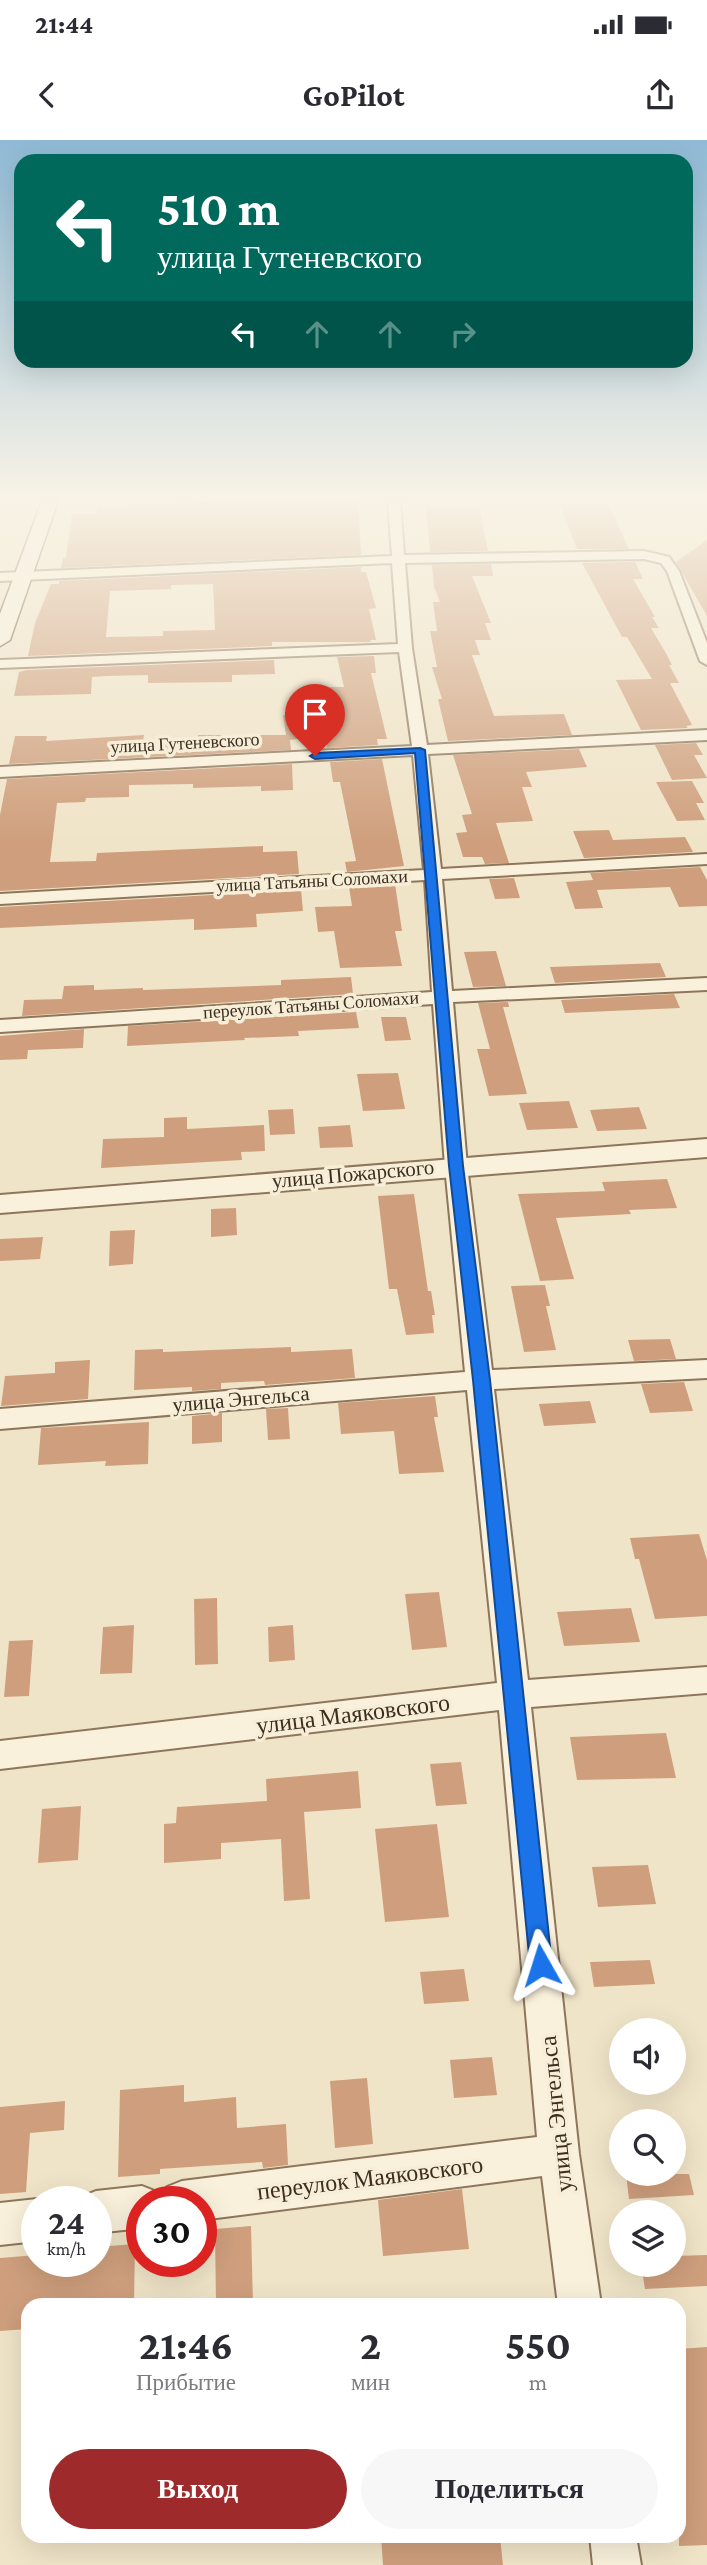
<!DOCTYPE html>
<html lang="ru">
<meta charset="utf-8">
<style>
body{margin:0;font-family:"Crimson Pro",serif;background:#f7f7f7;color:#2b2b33;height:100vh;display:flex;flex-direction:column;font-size:26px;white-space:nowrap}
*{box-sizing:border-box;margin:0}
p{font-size:23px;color:#7c7c81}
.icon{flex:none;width:38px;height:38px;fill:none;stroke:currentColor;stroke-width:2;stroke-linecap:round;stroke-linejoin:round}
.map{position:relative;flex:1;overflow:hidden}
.panel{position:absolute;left:21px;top:2158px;width:665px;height:245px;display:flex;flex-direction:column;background:#fff;border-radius:21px;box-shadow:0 7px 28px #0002}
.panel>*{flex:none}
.guide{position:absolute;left:14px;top:14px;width:679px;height:214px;border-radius:21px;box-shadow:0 7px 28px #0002;background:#00695c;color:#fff;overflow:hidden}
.buttons{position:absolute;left:609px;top:1878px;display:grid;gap:14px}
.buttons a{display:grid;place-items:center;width:77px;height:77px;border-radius:50%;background:#fff;box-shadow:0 7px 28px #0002;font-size:35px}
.speed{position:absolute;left:21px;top:2046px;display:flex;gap:14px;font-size:35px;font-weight:700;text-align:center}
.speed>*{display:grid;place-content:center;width:91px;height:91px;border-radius:50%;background:#fff;box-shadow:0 7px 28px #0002;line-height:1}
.speed small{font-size:18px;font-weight:400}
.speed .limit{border:10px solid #d22;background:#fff;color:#111}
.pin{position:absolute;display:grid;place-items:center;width:60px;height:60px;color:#fff;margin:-72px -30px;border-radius:50% 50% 50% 0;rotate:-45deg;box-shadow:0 0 7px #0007}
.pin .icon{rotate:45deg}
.me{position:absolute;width:77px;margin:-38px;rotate:354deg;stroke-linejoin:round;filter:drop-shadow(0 0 5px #0008)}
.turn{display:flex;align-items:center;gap:24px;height:147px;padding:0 28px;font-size:32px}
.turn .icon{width:91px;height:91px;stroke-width:2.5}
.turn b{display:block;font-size:49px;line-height:60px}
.lanes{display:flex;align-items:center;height:66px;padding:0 28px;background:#0003;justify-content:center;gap:35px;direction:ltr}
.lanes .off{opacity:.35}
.eta{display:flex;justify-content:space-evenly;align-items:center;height:119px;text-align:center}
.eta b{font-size:42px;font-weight:700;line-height:49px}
.action{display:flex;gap:14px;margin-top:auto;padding:14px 28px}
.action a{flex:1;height:80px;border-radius:42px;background:#9e2a2b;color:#fff;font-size:28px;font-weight:700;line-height:80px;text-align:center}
.action a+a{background:#f7f7f7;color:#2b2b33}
.status{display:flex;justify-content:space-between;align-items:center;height:49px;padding:0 35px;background:#fff;direction:ltr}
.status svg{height:19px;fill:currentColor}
header{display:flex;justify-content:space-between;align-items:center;height:91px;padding:0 28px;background:#fff;font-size:32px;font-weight:700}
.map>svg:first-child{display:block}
</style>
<div class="status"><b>21:44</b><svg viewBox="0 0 49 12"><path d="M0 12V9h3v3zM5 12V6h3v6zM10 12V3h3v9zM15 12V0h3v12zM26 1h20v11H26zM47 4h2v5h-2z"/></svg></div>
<header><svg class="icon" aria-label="back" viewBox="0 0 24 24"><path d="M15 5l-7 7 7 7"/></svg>GoPilot<svg class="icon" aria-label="share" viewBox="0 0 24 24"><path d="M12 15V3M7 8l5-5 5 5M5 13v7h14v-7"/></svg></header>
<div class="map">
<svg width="707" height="2425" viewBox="0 0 707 2425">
<rect width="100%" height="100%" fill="#f0e4c8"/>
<!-- building -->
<g fill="#cf9f7d" fill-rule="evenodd">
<polygon points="223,361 358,361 361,415 61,428 63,418 66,418 72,374 97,374 97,367"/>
<polygon points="559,364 608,364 629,409 577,409"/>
<polygon points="426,366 479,367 488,411 430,412"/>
<polygon points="707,400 707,476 676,422"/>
<polygon points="635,422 643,439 633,439 655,477 652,477 659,488 651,488 667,515 672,525 669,525 679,543 670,543 692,585 686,586 688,588 641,590 616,540 652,539 627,497 622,497 582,423"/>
<polygon points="491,424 493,436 472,436 491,483 485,483 491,500 475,500 480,515 472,515 494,576 564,574 572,595 448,601 438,559 442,559 432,527 437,527 430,491 437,491 433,462 440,462 434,447 432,425"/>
<path d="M361 427V432H366L376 468 369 469 376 500H370L371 502H272V506L28 516 35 483 51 444H59V441ZM213 444 215 490 163 491V496L106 497 110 451 171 449V445Z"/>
<polygon points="374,516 376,533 371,533 387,599 377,599 378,605 327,608 326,595 290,600 291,610 9,624 15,596 47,596 46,601 144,595 143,602 198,600 198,595 286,595 283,575 333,574 328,547 344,547 337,517"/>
<polygon points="274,520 275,534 232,535 232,542 148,543 148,535 107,536 92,537 91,554 14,556 19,532 26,530"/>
<polygon points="696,603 703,615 694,615 707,638 672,640 655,605"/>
<polygon points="579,609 587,627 526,632 532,647 522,647 533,681 496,683 509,723 485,724 482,717 463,717 456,693 467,692 462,675 472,674 453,615"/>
<polygon points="382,619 404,726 347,732 345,722 356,721 340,642 333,642 330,622"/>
<polygon points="292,624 293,650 261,651 261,646 193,648 193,644 129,645 129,657 86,658 85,662 57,663 50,722 96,721 97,713 263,706 263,712 297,711 299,734 0,751 0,675 7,639"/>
<polygon points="692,641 704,663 696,663 705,680 677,681 656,642"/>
<polygon points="609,690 613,700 685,697 693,712 584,718 573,691"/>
<polygon points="700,727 707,740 707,766 679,767 670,747 597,750 603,768 575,769 566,742 593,740 590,733"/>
<polygon points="514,738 520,758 495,759 489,739"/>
<polygon points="395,744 402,791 395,791 402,826 340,828 334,791 318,792 315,767 352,766 349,747"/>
<polygon points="301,750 303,771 256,774 257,787 194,790 194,779 0,788 0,767"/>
<polygon points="496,811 506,846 473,847 464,812"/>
<polygon points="660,823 666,837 555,843 550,827"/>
<polygon points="351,837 353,854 22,876 24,860 62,859 64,846 94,845 94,850 143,848 143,850 281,845 281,840"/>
<polygon points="674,854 680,868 565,873 561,860"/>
<polygon points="508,862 509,867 503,867 527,954 489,956 477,909 490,909 478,863"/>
<polygon points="356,872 359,888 298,891 299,896 244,898 245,900 127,906 128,886"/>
<polygon points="381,877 406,877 411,900 385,901"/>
<polygon points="84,889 83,908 28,910 27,919 0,920 0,896"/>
<polygon points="398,933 405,969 363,971 357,934"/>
<polygon points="569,961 578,988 527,990 519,963"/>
<polygon points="639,967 647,989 597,991 590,970"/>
<polygon points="293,969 295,994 270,995 268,970"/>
<polygon points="187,977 187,989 264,985 265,1011 241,1012 242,1020 101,1028 103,999 164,997 164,978"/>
<polygon points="350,985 353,1007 320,1008 318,987"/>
<polygon points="667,1039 677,1068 629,1070 631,1074 556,1078 574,1139 540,1141 518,1054 605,1051 602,1042"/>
<polygon points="414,1054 428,1151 431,1151 435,1175 432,1175 434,1193 406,1195 397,1149 389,1149 378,1056"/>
<polygon points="236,1068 237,1095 211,1097 211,1069"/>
<polygon points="135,1090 133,1124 109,1126 110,1091"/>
<polygon points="43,1097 40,1119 0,1121 0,1099"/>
<polygon points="545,1145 550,1166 546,1166 556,1210 524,1212 511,1146"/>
<polygon points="670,1199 676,1219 634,1221 628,1200"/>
<polygon points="291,1207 291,1212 352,1209 355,1238 265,1245 264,1241 221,1243 221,1249 192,1251 192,1247 134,1250 135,1210 163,1209 163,1212"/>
<polygon points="90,1220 88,1259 1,1266 5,1236 55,1233 55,1222"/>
<polygon points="684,1242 693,1271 650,1273 641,1244"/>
<polygon points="435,1256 438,1277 434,1277 444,1332 399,1334 394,1291 341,1294 338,1263"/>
<polygon points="590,1261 596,1283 544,1286 539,1264"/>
<polygon points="288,1268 290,1299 268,1300 266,1269"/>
<polygon points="222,1273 222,1302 192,1304 192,1276"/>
<polygon points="149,1282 148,1324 105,1326 106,1321 38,1325 41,1288"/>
<polygon points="699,1394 707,1420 707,1476 655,1479 639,1419 635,1419 630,1398"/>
<polygon points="439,1452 447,1507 412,1510 405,1454"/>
<polygon points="217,1458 218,1524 195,1525 194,1459"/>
<polygon points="631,1468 640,1502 564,1506 557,1472"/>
<polygon points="134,1485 132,1533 100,1534 103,1487"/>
<polygon points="293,1485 295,1520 269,1522 268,1487"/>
<polygon points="33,1500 29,1556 4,1557 9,1501"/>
<polygon points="666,1593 676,1638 577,1640 570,1597"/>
<polygon points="461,1622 467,1664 436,1666 430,1624"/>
<polygon points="358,1631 361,1668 304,1672 310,1759 284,1761 281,1699 221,1703 221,1719 164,1723 164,1684 176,1683 177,1667 267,1661 266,1639"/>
<polygon points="81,1666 78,1720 38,1723 42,1669"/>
<polygon points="437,1684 449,1777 385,1782 375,1689"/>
<polygon points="648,1725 656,1764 598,1767 592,1727"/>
<polygon points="650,1820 655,1844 594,1847 590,1822"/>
<polygon points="464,1829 469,1861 424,1864 420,1832"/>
<polygon points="492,1917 497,1955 454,1958 450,1920"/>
<polygon points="367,1938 373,2004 335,2008 330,1941"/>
<polygon points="184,1945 184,1962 236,1957 237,1988 286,1984 288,2025 263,2028 262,2022 160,2029 160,2034 118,2037 120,1950"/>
<polygon points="65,1961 64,1990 30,1993 26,2052 0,2054 0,1967"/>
<polygon points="626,2034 689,2034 694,2055 629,2059"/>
<polygon points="462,2049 469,2109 383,2116 378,2060"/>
<polygon points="251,2086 253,2165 216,2165 215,2089"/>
<polygon points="135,2104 134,2165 28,2165 28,2189 0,2191 0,2118 37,2115 37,2121 96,2121 96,2107"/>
<polygon points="707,2115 707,2146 645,2149 641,2124 674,2124 674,2116"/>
<polygon points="707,2207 707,2405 679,2406 679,2209"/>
<polygon points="381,2396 500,2396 503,2425 383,2425"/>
</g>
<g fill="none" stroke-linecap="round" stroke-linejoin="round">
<!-- minor casing -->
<g stroke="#8d765c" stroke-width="4">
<g id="minor">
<polygon points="388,361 400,361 404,415 644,411 669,417 679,431 707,503 707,525 700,521 667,431 661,423 644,419 405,423 412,508 427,605 707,590 707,600 428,614 441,729 707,714 707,724 442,739 452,851 707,838 707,850 453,862 467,1026 492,1230 707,1220 707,1238 494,1249 528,1540 707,1527 707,1553 531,1567 579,2014 601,2165 558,2165 542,2036 201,2080 201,2062 162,2062 167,2047 182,2041 537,1997 499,1570 0,1629 0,1601 497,1543 467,1250 0,1289 0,1269 465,1232 445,1026 433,864 0,892 0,880 432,852 425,740 0,764 0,754 424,730 413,615 0,637 0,627 412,606 399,512 0,528 0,520 398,504 392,423 0,441 0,433 392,416"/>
<polygon points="142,2046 157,2052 160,2062 142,2062 142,2088 96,2093 96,2062 80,2062 81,2057 96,2051"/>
<polygon points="37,2059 42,2062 37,2062 37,2101 0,2105 0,2063"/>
<polygon points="590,2396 636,2396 641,2425 593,2425"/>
</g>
</g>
<!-- tertiary casing -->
<g stroke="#8d765c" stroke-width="4">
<polygon id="tertiary" points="707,999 707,1017 0,1073 0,1055"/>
</g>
<!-- secondary casing -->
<g stroke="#6f573f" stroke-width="3">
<polygon id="secondary" points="42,361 58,361 10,500 0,506 0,474"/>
</g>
<!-- minor -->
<use href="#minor" fill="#faf1dc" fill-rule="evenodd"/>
<!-- tertiary -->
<use href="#tertiary" fill="#faf1dc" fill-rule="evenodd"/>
<!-- secondary -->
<use href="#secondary" fill="#faf1dc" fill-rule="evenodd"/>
</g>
<!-- sky -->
<linearGradient id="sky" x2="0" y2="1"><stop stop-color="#8fbad6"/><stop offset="0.51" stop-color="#f8f3e6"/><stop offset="1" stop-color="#f8f3e6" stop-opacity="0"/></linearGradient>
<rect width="707" height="701" fill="url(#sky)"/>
<!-- route -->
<polygon fill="#1a73e8" stroke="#114b97" stroke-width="2" points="420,608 425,610 463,1026 490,1240 552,1825 549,1833 541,1836 533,1833 530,1825 473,1240 449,1026 415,613 315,619 310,616 315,613"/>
<g text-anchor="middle" stroke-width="7" stroke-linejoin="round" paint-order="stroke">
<!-- far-street labels -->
<g font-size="18" fill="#3d2e20" stroke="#f7eed8">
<text transform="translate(185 603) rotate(-3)" y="6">улица Гутеневского</text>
<text transform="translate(312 741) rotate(-3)" y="6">улица Татьяны Соломахи</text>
<text transform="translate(311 865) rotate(-4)" y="6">переулок Татьяны Соломахи</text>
</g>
<!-- street labels -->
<g font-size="21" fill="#3d2e20" stroke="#f7eed8">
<text transform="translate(353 1034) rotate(-5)" y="7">улица Пожарского</text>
<text transform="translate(241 1259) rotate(-5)" y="7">улица Энгельса</text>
</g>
<!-- near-street labels -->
<g font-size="24" fill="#3d2e20" stroke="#f7eed8">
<text transform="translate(353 1574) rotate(-7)" y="8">улица Маяковского</text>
<text transform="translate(556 1974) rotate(-96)" y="8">улица Энгельса</text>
<text transform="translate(370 2038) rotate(-7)" y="8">переулок Маяковского</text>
</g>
</g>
</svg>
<div class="buttons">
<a><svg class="icon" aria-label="sound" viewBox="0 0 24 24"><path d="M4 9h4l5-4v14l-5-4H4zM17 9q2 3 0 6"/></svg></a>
<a><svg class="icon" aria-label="search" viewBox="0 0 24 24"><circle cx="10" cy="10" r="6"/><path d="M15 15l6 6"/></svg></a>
<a><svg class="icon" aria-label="layers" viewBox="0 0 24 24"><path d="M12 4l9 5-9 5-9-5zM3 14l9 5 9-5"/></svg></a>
</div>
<div class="speed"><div>24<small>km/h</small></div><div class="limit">30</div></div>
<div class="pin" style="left:315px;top:616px;background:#d93025"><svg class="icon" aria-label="arrive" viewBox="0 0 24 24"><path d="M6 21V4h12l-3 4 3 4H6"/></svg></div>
<svg class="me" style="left:541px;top:1825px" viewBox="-20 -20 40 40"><path d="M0-17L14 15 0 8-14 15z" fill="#1a73e8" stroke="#fff" stroke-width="4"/></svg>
<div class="guide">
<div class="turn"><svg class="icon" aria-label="left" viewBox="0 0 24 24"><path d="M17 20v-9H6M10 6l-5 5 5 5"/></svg><div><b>510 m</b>улица Гутеневского</div></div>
<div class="lanes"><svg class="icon" aria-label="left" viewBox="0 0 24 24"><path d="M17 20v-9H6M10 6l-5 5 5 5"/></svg><svg class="icon off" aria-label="ahead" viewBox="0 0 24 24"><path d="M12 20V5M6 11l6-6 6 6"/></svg><svg class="icon off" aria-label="ahead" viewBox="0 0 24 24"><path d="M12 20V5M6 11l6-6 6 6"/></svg><svg class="icon off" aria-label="right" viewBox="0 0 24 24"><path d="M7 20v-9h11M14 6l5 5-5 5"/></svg></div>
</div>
<section class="panel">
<div class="eta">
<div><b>21:46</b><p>Прибытие</p></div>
<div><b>2</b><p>мин</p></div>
<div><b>550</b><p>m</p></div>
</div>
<div class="action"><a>Выход</a><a>Поделиться</a></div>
</section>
</div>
